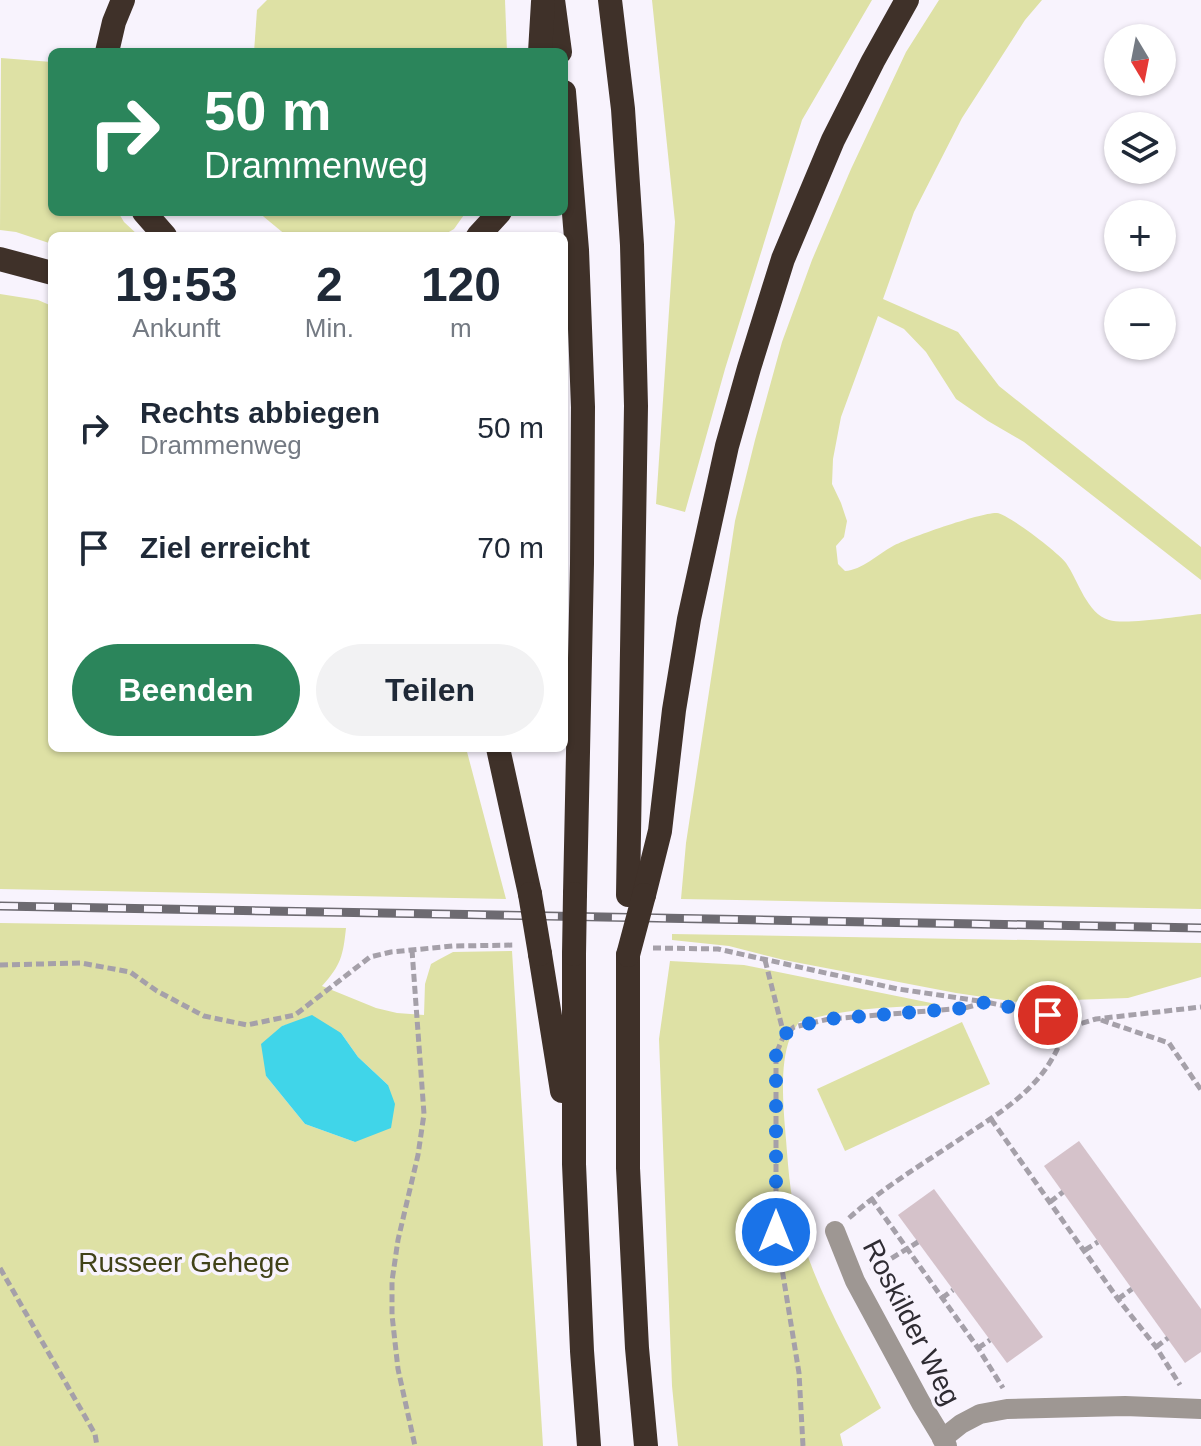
<!DOCTYPE html>
<html lang="de">
<meta charset="utf-8">
<style>
body{margin:0;font-family:Arial,sans-serif;background:#f2f2f3;color:#1f2937;height:100vh;display:flex;flex-direction:column;font-size:30px;white-space:nowrap}
*{box-sizing:border-box;margin:0}
p{font-size:26px;color:#747a83}
.icon{flex:none;width:44px;height:44px;fill:none;stroke:currentColor;stroke-width:2;stroke-linecap:round;stroke-linejoin:round}
.map{position:relative;flex:1;overflow:hidden}
.drawer{position:absolute;left:48px;top:232px;width:520px;height:520px;display:flex;flex-direction:column;background:#fff;border-radius:12px;box-shadow:0 2px 6px #0004}
.drawer>*{flex:none}
.guide{position:absolute;left:48px;top:48px;width:520px;height:168px;border-radius:12px;box-shadow:0 2px 6px #0004;background:#2b855b;color:#fff;overflow:hidden}
.needle{width:52px;rotate:170deg}
.controls{position:absolute;left:1104px;top:24px;display:grid;gap:16px}
.controls a{display:grid;place-items:center;width:72px;height:72px;border-radius:50%;background:#fff;box-shadow:0 2px 6px #0004;font-size:40px}
.pin{position:absolute;display:grid;place-items:center;width:68px;height:68px;color:#fff;margin:-34px;border:4px solid #fff;border-radius:50%;box-shadow:0 2px 8px #0007}
.me{position:absolute;width:88px;margin:-44px;rotate:0deg;stroke-linejoin:round;filter:drop-shadow(0 0 6px #0008)}
.turn{display:flex;align-items:center;gap:28px;height:168px;padding:0 24px;font-size:36px}
.turn .icon{width:104px;height:104px;stroke-width:2.5}
.turn b{display:block;font-size:56px;line-height:68px}
.eta{display:flex;justify-content:space-evenly;align-items:center;height:136px;text-align:center}
.eta b{font-size:48px;font-weight:600;line-height:56px}
.primary-button{display:flex;gap:16px;margin-top:auto;padding:16px 24px}
.primary-button a{flex:1;height:92px;border-radius:48px;background:#2b855b;color:#fff;font-size:32px;font-weight:600;line-height:92px;text-align:center}
.primary-button a+a{background:#f2f2f3;color:#1f2937}
ul{padding:0;list-style:none}
li{display:flex;align-items:center;gap:24px;height:120px;padding:0 24px}
li div{flex:1}
li b{display:block;font-size:30px}
li em{font-style:normal}
.map>svg:first-child{display:block}
</style>
<div class="map">
<svg width="1201" height="1446" viewBox="0 0 1201 1446">
<rect width="100%" height="100%" fill="#f8f3fd"/>
<!-- green -->
<g fill="#dee1a5" fill-rule="evenodd">
<polygon points="267,0 505,0 507,52 254,52 257,10"/>
<polygon points="652,0 872,0 802,120 725,369 685,512 656,504 675,222"/>
<path d="M939 0H1042L1025 20 962 118 914 212 883 299 958 332 999 386 1201 547V580L1024 442 988 421 956 399 926 352 904 329 878 316 841 417 833 459 832 484 841 503 847 521 844 537 836 546 838 564 845 571C862 570 877 555 893 546 908 538 982 512 997 513 1008 514 1059 553 1066 563 1078 580 1087 614 1109 620 1126 625 1181 616 1201 614V909L681 899 686 843 735 521 755 440 782 342 812 260 851 169 906 52Z"/>
<polygon points="1,58 52,62 52,212 118,212 124,222 139,236 52,236 52,244 16,232 0,230"/>
<polygon points="258,212 466,212 454,229 442,236 287,236"/>
<polygon points="0,294 38,300 52,306 52,748 466,748 506,899 0,889"/>
<path d="M0 923 346 928C343 956 341 965 322 986L376 1008 397 1013 424 1015 425 984 431 964 438 960 453 952 512 951 543 1446H0ZM301 1021 341 1033 358 1057 388 1085 355 1142 305 1124 266 1076 282 1026Z"/>
<polygon points="672,934 1201,943 1201,977 1128,998 1017,1002 956,993 784,960 729,946 672,940"/>
<path d="M670 961 744 965 941 1005C893 1007 845 1008 799 1022 796 1027 792 1032 790 1038 780 1063 783 1102 785 1128 788 1161 789 1193 798 1225 815 1289 851 1349 881 1408L840 1434 843 1446H678L672 1386 659 1039Z"/>
<polygon points="962,1022 990,1084 845,1151 817,1089"/>
</g>
<!-- water -->
<polygon fill="#40d5e9" points="312,1015 341,1033 358,1057 388,1085 395,1104 391,1128 355,1142 305,1124 266,1076 261,1044 282,1026"/>
<!-- building -->
<g fill="#d5c2ca">
<polygon points="1079,1141 1201,1309 1201,1352 1185,1363 1044,1166"/>
<polygon points="934,1189 1043,1337 1007,1363 898,1215"/>
</g>
<g fill="none" stroke-linecap="round" stroke-linejoin="round">
<!-- path -->
<g stroke="#a5a0a9" stroke-width="5" stroke-dasharray="8 4" stroke-linecap="butt">
<polyline points="653,948 718,949 898,989 986,1002"/>
<polyline points="412,950 424,1114 418,1155 398,1240 392,1281 392,1315 398,1369 415,1446"/>
<polyline points="765,960 784,1035"/>
<polyline points="0,965 81,963 130,972 157,991 204,1016 247,1025 295,1015 370,957 391,952 453,946 516,945"/>
<polyline points="1101,1020 1169,1043 1201,1090"/>
<polyline points="991,1119 1118,1299 1156,1347 1180,1385"/>
<polyline points="871,1198 978,1348 1003,1388"/>
<polyline points="1050,1202 1063,1192"/>
<path d="M849 1218C885 1186 926 1162 966 1135 998 1114 1034 1092 1053 1057 1062 1043 1059 1036 1063 1022"/>
<polyline points="1085,1250 1098,1242"/>
<polyline points="0,1268 95,1434 97,1446"/>
<polyline points="871,1271 918,1242"/>
<polyline points="942,1298 953,1290"/>
<polyline points="1118,1299 1132,1289"/>
<polyline points="1156,1347 1168,1338"/>
<polyline points="978,1348 990,1340"/>
<polyline points="803,1446 799,1373 776,1232 776,1054 784,1035 794,1027 829,1019 965,1008 986,1002 1048,1015 1063,1022 1079,1024 1096,1019 1201,1007"/>
</g>
<!-- minor -->
<g stroke="#9e9793" stroke-width="20">
<polyline points="835,1231 855,1281 921,1403 947,1446"/>
<polyline points="942,1439 961,1424 980,1414 1007,1409 1125,1406 1201,1409"/>
</g>
<!-- highway -->
<g stroke="#3f3129" stroke-width="24">
<polyline points="553,0 560,52"/>
<polyline points="610,0 623,109 632,245 636,406 628,895"/>
<polyline points="107,52 114,22 123,0"/>
<polyline points="540,52 543,2"/>
<polyline points="564,92 577,250 583,407 582,564 575,894"/>
<polyline points="144,212 165,236"/>
<polyline points="478,236 500,212"/>
<polyline points="0,259 52,273"/>
<polyline points="498,748 530,894"/>
<polyline points="644,895 660,831 674,710 689,619 727,446 749,368 783,259 833,140 873,61 907,0"/>
<polyline points="540,954 562,1091"/>
<polyline points="574,954 574,1164 582,1351 589,1446"/>
<polyline points="628,955 628,1168 637,1348 646,1446"/>
</g>
<!-- rail casing -->
<g stroke="#6d6a71" stroke-width="9">
<polyline id="rail" points="0,906 1201,928"/>
</g>
<!-- rail -->
<use href="#rail" stroke="#f8f3fd" stroke-width="6" stroke-dasharray="18" stroke-linecap="butt"/>
<!-- highway-bridge -->
<g stroke="#3f3129" stroke-width="24">
<polyline points="530,894 540,954"/>
<polyline points="574,954 575,894"/>
<polyline points="628,955 644,895"/>
</g>
</g>
<g fill="none" stroke-linecap="round" stroke-linejoin="round">
<!-- route -->
<polyline stroke="#1a73e8" stroke-width="14" stroke-dasharray="0 25.2" points="776,1232 776,1054 784,1035 794,1027 829,1019 965,1008 986,1002 1048,1015"/>
</g>
<g text-anchor="middle" stroke-width="7" stroke-linejoin="round" paint-order="stroke">
<!-- park labels -->
<g font-size="28" fill="#414218" stroke="#f8f3fd">
<text x="184" y="1272">Russeer Gehege</text>
</g>
<!-- street labels -->
<g font-size="28" fill="#2f2c33" stroke="#f8f3fd">
<text transform="translate(912 1322) rotate(63)" y="10">Roskilder Weg</text>
</g>
</g>
</svg>
<div class="controls">
<a><svg class="needle" viewBox="-14 -14 28 28"><path d="M0-13l5 13h-10z" fill="#e53935"/><path d="M0 13l5-13h-10z" fill="#747a83"/></svg></a>
<a><svg class="icon" aria-label="layers" viewBox="0 0 24 24"><path d="M12 4l9 5-9 5-9-5zM3 14l9 5 9-5"/></svg></a>
<a>+</a>
<a>−</a>
</div>
<div class="pin" style="left:1048px;top:1015px;background:#d93025"><svg class="icon" aria-label="arrive" viewBox="0 0 24 24"><path d="M6 21V4h12l-3 4 3 4H6"/></svg></div>
<svg class="me" style="left:776px;top:1232px" viewBox="-20 -20 40 40"><circle r="17" fill="#1a73e8" stroke="#fff" stroke-width="3"/><path d="M0-11L8 9 0 5-8 9z" fill="#fff"/></svg>
<div class="guide">
<div class="turn"><svg class="icon" aria-label="right" viewBox="0 0 24 24"><path d="M7 20v-9h11M14 6l5 5-5 5"/></svg><div><b>50 m</b>Drammenweg</div></div>
</div>
<section class="drawer">
<div class="eta">
<div><b>19:53</b><p>Ankunft</p></div>
<div><b>2</b><p>Min.</p></div>
<div><b>120</b><p>m</p></div>
</div>
<ul>
<li><svg class="icon" aria-label="right" viewBox="0 0 24 24"><path d="M7 20v-9h11M14 6l5 5-5 5"/></svg><div><b>Rechts abbiegen</b><p>Drammenweg</p></div><em>50 m</em></li>
<li><svg class="icon" aria-label="arrive" viewBox="0 0 24 24"><path d="M6 21V4h12l-3 4 3 4H6"/></svg><div><b>Ziel erreicht</b></div><em>70 m</em></li>
</ul>
<div class="primary-button"><a>Beenden</a><a>Teilen</a></div>
</section>
</div>
